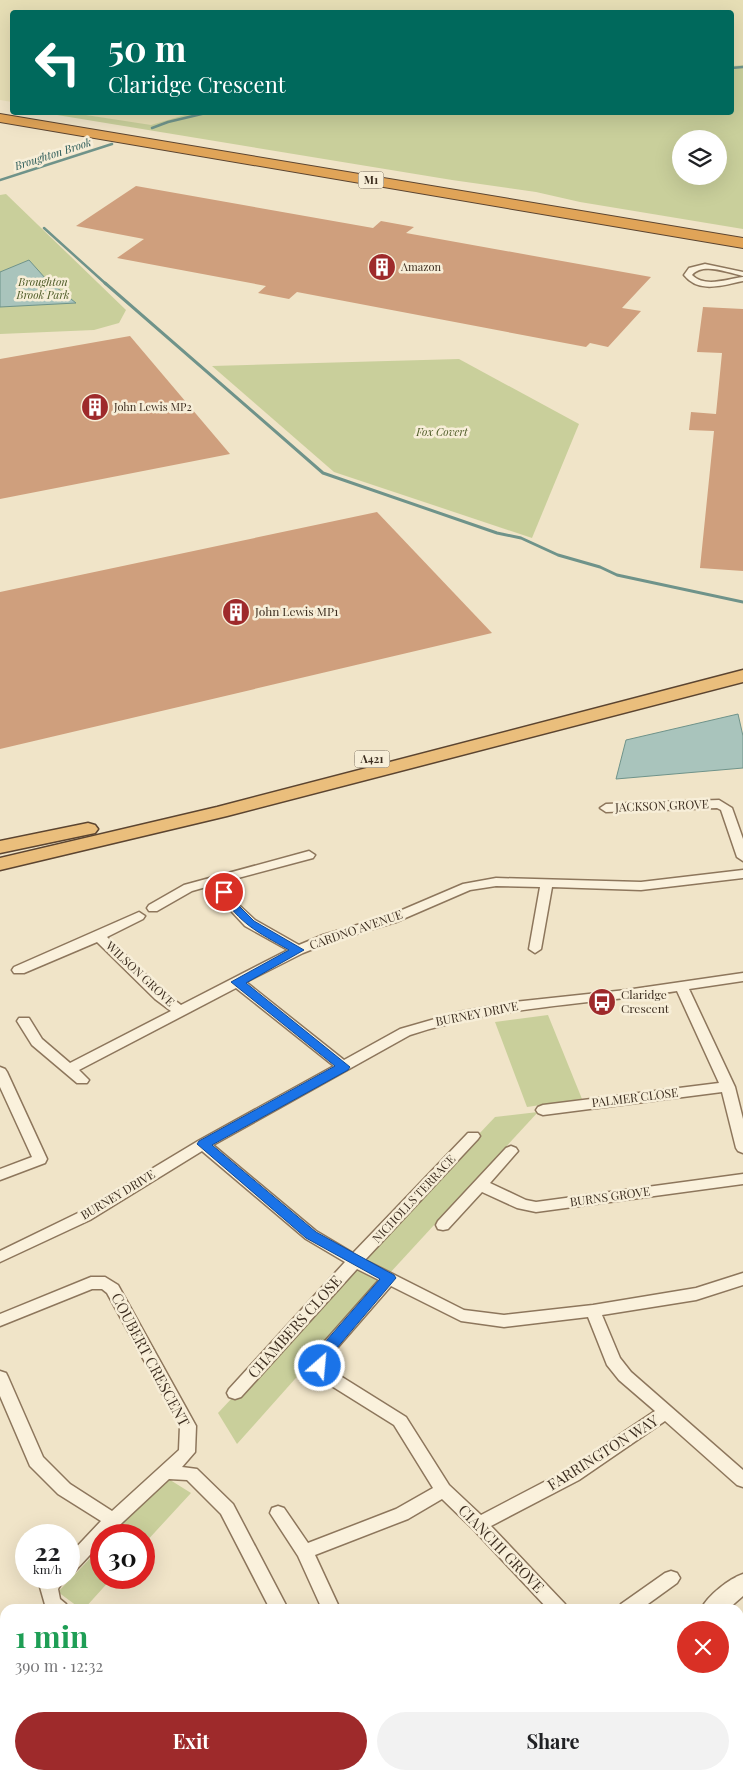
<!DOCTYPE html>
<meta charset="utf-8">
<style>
body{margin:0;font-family:"Playfair Display",serif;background:#f2f2f2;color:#202124;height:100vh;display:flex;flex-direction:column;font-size:19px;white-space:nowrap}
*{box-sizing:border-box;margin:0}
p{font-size:16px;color:#757577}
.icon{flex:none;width:28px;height:28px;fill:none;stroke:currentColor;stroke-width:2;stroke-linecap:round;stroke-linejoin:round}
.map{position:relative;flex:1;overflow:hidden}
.panel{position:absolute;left:0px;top:1604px;width:744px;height:176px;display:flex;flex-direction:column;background:#fff;border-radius:15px 15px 0 0;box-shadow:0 5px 20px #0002}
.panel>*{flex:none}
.guide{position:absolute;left:10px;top:10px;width:724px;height:105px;border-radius:5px;box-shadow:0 5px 20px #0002;background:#00695c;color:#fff;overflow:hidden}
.fabs{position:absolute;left:672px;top:130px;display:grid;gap:10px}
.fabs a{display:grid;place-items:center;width:55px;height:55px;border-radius:50%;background:#fff;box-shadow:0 5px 20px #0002;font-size:25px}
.speed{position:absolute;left:15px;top:1524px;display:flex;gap:10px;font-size:25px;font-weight:700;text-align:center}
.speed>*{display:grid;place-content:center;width:65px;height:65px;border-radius:50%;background:#fff;box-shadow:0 5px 20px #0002;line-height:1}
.speed small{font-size:12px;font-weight:400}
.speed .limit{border:8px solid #d22;background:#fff;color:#111}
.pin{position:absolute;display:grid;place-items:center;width:42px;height:42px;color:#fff;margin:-21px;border:2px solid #fff;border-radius:50%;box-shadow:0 1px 5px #0007}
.me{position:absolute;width:55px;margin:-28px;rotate:27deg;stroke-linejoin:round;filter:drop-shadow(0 0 4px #0008)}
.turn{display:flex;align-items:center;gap:18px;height:105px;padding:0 15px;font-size:22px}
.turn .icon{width:65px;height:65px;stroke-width:2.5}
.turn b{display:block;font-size:35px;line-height:42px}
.round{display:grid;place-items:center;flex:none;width:52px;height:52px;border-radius:26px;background:#f2f2f2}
.head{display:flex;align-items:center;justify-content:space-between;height:85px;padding:0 15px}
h1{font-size:30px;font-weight:700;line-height:38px;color:#1e9e55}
.primary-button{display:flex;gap:10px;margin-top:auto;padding:10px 15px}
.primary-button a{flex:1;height:58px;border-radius:30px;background:#9e2a2b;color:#fff;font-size:20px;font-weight:700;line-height:58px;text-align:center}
.primary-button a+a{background:#f2f2f2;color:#202124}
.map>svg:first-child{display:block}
</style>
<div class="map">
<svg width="743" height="1779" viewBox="0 0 743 1779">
<rect width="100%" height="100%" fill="#f0e4c8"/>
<!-- farmland -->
<g fill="#e6deb5">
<polygon points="0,0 743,0 743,65 731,66 731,12 12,12 12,102 0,100"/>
<polygon points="73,113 195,113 151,126"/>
</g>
<!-- green -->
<g fill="#c9cf9b" fill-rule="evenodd">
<path d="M743 65V229L580 202 536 192 452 180 45 113H73L151 125 195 112H731V66ZM681 139H719V176H681Z"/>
<polygon points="6,194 126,310 119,323 94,330 0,334 0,195"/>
<polygon points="459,359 579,424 532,538 334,472 212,366"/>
<polygon points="548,1015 582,1099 527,1107 495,1022"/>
<polygon points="538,1112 389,1274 360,1260 495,1117"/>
<polygon points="357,1265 384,1279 237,1444 218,1413"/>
<polygon points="167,1478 191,1493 144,1544 144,1535 112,1535"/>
<polygon points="101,1547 101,1578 112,1578 84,1609 81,1609 58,1592"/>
<polygon points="5,1640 5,1693 0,1699 0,1646"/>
</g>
<!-- water -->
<g fill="#a9c4bc" stroke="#6f938a">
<polygon points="29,260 46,279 76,303 0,307 0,272"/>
<polygon points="738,714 743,736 743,768 616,779 626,740"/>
</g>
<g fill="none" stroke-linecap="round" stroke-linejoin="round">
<!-- stream-far1 -->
<g stroke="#6f938a" stroke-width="2.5">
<polyline points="731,68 743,67"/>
<polyline points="152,128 168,122 210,112"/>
<polyline points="0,180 112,144"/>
<polyline points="44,228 106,284"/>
</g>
<!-- stream -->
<polyline stroke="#6f938a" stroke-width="3" points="105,283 323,473 497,533 521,538 558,555 600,567 617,575 743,602"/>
</g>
<!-- building -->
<g fill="#cf9f7d">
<polygon points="136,186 373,228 381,221 414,227 406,233 651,277 622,308 641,311 608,347 590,343 586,347 297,292 289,299 258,293 266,286 117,258 144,239 76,226"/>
<polygon points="703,307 743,309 743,571 700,568 714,431 689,430 691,412 716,414 722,353 697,352"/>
<polygon points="130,336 230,454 0,499 0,359"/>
<polygon points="377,512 492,633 0,749 0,592"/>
</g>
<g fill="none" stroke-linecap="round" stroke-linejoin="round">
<!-- minor casing -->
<g stroke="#8d765c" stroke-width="3">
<g id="minor">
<path d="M705 264 743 272V276C729 273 703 262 692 275 705 288 727 279 743 277V281C723 285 699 294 684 275L689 268Z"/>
<polygon points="719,800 732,808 743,839 743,861 737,857 721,810 717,808 606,812 600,808 606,804"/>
<path d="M309 851 315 855 313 858 223 882 240 906 255 920 299 945 323 935 388 916 463 884 496 878 641 882 743 870V878L641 890 552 887 541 949 535 953 529 949 540 887 496 886 470 890 396 922 333 941 303 953 246 982 344 1060 400 1029 459 1012 514 1002 626 990 743 973V981L689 989 735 1087 743 1119V1153L738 1151 736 1148 722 1092 543 1115 538 1113 536 1110 538 1107 543 1105 719 1083 677 991C587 1005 497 1006 410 1035L213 1145 316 1231 353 1253 468 1133H478L480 1136 478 1139 365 1260 464 1310 504 1315 593 1305 696 1288 743 1273V1285L696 1300 602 1315 620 1358 631 1372 743 1470V1487L737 1485 665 1421 579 1480 491 1526 565 1604 568 1609H548L473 1529 442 1499 408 1519 315 1555 340 1609H322L298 1556 270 1513 272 1508 278 1506 284 1508 308 1543 396 1509 433 1488 394 1425 322 1380 313 1366 318 1349 379 1280 357 1269 241 1397 235 1399 229 1397 227 1393 229 1389 345 1262 306 1239 202 1151 90 1220 0 1262V1251L80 1212 198 1141 334 1066 236 988 79 1070 89 1080 87 1083H77L32 1045 17 1021 19 1018H29L42 1039 70 1063 171 1011 155 999 97 942 24 973H14L12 970 14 967 139 912 145 916 143 919 107 937 165 993 181 1005 288 950 245 926 232 912 213 885 192 891 157 911H149L147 908 149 905 184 885ZM391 1286 461 1321 504 1327 588 1317 607 1365 619 1380 655 1411 567 1470 481 1515 449 1485 406 1417 334 1372 329 1365 331 1355Z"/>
<polygon points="0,1067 5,1069 7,1072 47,1159 45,1163 0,1180 0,1169 32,1157 0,1087"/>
<polygon points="511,1146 516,1148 518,1151 490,1183 526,1200 536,1202 743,1174 743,1184 536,1212 517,1208 482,1192 448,1229 443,1230 438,1229 436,1225 438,1221 506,1148"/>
<polygon points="91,1277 105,1277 118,1285 196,1426 195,1452 182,1467 197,1469 233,1504 288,1609 270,1609 221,1514 187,1480 169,1479 109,1535 101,1535 101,1543 75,1571 69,1573 69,1555 101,1521 58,1494 30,1466 0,1396 0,1371 6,1373 8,1377 43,1457 70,1484 112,1511 179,1450 180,1426 107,1293 102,1289 92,1289 0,1326 0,1314"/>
<polygon points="671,1571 677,1573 680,1578 677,1583 641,1609 618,1609 621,1604 665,1573"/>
<polygon points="47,1578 65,1578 58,1589 60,1599 66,1604 69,1609 46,1608 40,1587"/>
<polygon points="5,1709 5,1729 0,1731 0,1711"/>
<polygon points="172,1775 190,1775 191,1779 173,1779"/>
</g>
</g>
<!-- tertiary casing -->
<g stroke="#8d765c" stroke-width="3">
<g id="tertiary">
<path d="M743 1574V1596L728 1609H701C708 1595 729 1579 743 1574Z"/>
<polygon points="477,1775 508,1775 506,1779 475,1779"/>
</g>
</g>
<!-- trunk casing -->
<g stroke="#5b4430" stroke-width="3">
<g id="trunk">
<polygon points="743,670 743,682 227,816 0,870 0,858 217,807"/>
<polygon points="88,823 95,825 98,829 95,833 0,853 0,841"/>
</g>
</g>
<!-- motorway casing -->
<g stroke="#5b4430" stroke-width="2">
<polygon id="motorway" points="0,114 743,238 743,248 0,122"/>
</g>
<!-- minor -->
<use href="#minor" fill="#faf1dc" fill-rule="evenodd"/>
<!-- tertiary -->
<use href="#tertiary" fill="#faf1dc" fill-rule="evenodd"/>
<!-- trunk -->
<use href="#trunk" fill="#eabe7c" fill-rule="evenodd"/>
<!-- motorway -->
<use href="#motorway" fill="#e0a458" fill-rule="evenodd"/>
</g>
<!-- route -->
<path fill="#1a73e8" stroke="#114b97" d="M224 889 228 890 240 907 254 921 304 950 246 983 350 1067 348 1070 212 1145 316 1232 394 1275 396 1278 331 1355 326 1370 320 1372 315 1370 313 1366 319 1349 380 1279 306 1238 197 1144 199 1141 335 1066 231 982 289 950C256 931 241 925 219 892Z"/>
<!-- icons -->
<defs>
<g id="building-disc" transform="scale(1.4375)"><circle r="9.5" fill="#9e2a2b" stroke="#f7eed8"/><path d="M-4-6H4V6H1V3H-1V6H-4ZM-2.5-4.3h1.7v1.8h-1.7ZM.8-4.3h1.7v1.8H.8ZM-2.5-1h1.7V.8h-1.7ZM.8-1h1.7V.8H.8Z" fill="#fff"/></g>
<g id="bus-disc" transform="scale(1.4375)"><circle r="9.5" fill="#9e2a2b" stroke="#f7eed8"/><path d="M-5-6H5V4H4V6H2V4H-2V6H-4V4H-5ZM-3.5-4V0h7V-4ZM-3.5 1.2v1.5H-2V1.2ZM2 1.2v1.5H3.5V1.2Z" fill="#fff"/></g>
</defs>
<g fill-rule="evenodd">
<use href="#building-disc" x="382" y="267"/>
<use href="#building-disc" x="95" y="407"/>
<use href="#building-disc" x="236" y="612"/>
<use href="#bus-disc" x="602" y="1002"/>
</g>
<g text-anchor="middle" stroke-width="5" stroke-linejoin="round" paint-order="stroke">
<!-- far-water labels -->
<g font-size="11" font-style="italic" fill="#2f5d5a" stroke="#f7eed8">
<text transform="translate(53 154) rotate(-18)" y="4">Broughton Brook</text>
</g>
<!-- shield labels -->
<g fill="#f7eed8" stroke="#756857" stroke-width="1">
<rect x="358.5" y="171.5" width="25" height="17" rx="4"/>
<rect x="354.5" y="750.5" width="35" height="17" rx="4"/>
</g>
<g font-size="11" font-weight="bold" fill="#3d2e20">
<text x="371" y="184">M1</text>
<text x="372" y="763">A421</text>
</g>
<!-- far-poi labels -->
<g font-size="11" fill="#3d2e20" stroke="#f7eed8" text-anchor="start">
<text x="401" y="271">Amazon</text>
<text x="114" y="411">John Lewis MP2</text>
</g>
<!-- far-park labels -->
<g font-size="11" font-style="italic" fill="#4d5a26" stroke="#f7eed8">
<text x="43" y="286">Broughton<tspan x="43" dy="13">Brook Park</tspan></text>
<text x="442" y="436">Fox Covert</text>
</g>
<!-- poi labels -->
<g font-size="12" fill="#3d2e20" stroke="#f7eed8" text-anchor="start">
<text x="255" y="616">John Lewis MP1</text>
<text x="621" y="999">Claridge<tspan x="621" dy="14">Crescent</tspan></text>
</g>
<!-- street labels -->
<g font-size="12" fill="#3d2e20" stroke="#f7eed8">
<text transform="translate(662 806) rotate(-2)" y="4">JACKSON GROVE</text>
<text transform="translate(356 930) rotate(-19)" y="4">CARDNO AVENUE</text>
<text transform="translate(140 974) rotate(43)" y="4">WILSON GROVE</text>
<text transform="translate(477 1014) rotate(-11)" y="4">BURNEY DRIVE</text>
<text transform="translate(635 1098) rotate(-7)" y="4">PALMER CLOSE</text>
<text transform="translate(118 1195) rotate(-31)" y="4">BURNEY DRIVE</text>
<text transform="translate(610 1197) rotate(-8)" y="4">BURNS GROVE</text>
<text transform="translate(414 1199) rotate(-47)" y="4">NICHOLLS TERRACE</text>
</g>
<!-- near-street labels -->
<g font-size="15" fill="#3d2e20" stroke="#f7eed8">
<text transform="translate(295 1327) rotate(-48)" y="5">CHAMBERS CLOSE</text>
<text transform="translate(150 1360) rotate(62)" y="5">COUBERT CRESCENT</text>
<text transform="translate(603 1453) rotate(-32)" y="5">FARRINGTON WAY</text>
<text transform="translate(501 1549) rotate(46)" y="5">CIANCHI GROVE</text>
</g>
</g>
</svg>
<div class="fabs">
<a><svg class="icon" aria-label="layers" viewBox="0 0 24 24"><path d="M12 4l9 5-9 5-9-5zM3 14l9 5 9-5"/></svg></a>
</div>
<div class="speed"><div>22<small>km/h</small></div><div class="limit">30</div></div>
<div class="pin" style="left:224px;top:892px;background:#d93025"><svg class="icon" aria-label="arrive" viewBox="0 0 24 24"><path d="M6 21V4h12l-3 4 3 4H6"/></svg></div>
<svg class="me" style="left:320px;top:1366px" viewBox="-20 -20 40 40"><circle r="17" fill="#1a73e8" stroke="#fff" stroke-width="3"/><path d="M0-11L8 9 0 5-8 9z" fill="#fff"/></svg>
<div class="guide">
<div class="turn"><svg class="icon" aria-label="left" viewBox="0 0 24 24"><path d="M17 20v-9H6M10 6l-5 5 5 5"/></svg><div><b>50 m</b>Claridge Crescent</div></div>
</div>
<section class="panel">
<div class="head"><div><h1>1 min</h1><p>390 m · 12:32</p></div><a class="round" style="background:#d93025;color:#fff"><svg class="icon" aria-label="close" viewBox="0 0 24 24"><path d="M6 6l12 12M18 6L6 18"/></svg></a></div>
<div class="primary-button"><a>Exit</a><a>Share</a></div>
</section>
</div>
